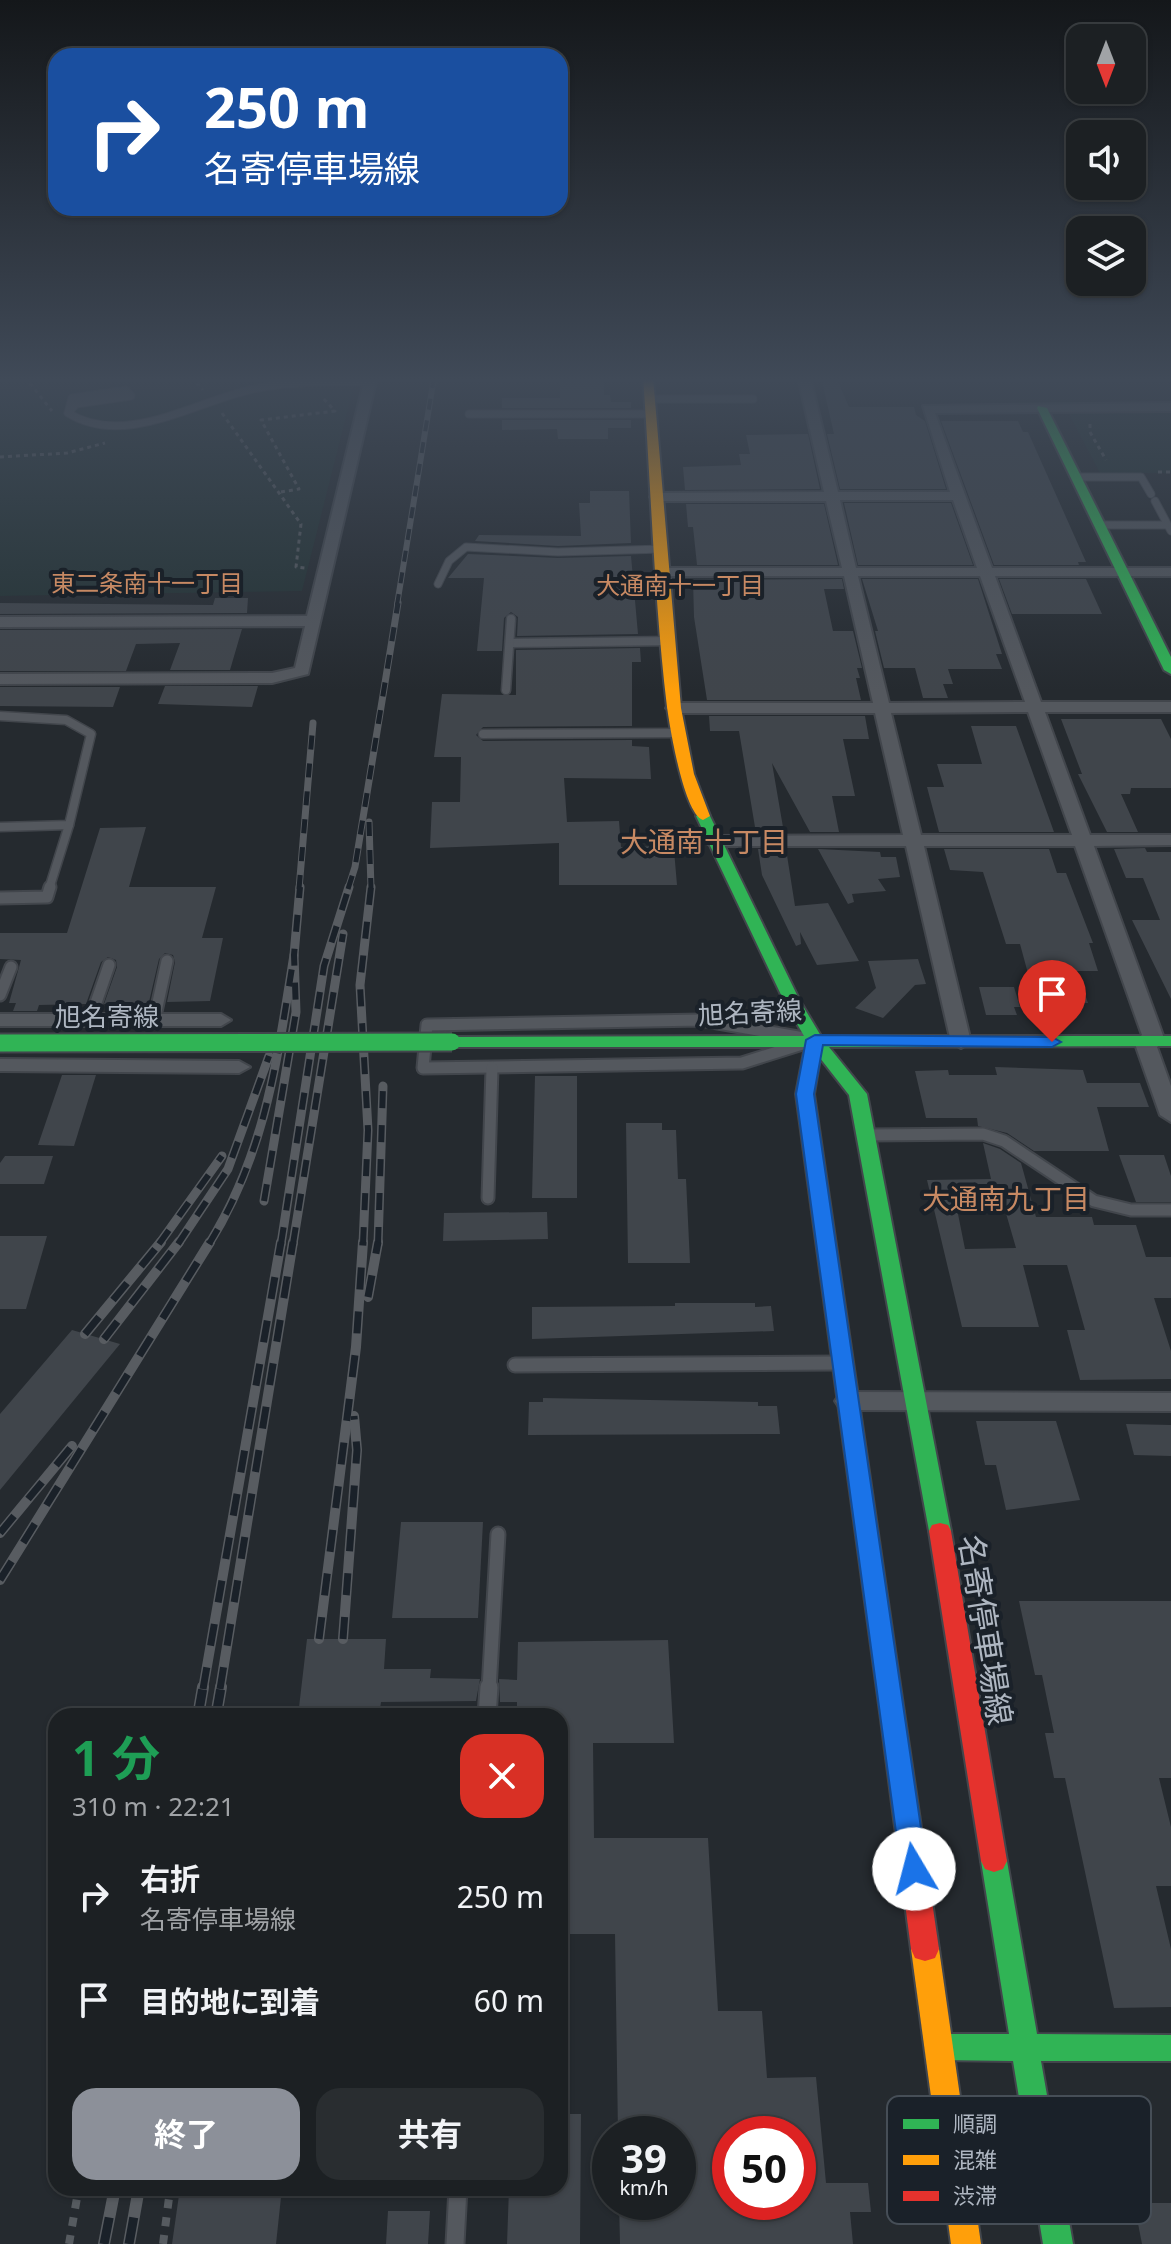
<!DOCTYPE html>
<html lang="ja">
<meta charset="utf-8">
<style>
body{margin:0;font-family:"Noto Sans","Noto Sans JP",sans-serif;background:#292d30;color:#f1f3f6;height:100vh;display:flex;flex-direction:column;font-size:30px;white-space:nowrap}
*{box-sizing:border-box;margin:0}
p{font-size:26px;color:#a0a3a6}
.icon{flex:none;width:44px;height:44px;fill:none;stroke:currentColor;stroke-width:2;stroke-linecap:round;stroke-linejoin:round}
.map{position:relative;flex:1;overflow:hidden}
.sheet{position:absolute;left:48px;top:1708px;width:520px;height:488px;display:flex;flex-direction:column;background:#1c2023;border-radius:24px;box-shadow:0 2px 6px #0004,0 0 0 2px #3a3e41}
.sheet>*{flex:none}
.top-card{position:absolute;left:48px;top:48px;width:520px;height:168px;border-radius:24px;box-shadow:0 2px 6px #0004,0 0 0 2px #3a3e41;background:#1a4fa0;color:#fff;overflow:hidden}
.needle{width:52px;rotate:180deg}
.tools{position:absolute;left:1066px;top:24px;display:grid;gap:16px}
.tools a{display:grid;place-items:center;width:80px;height:80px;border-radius:16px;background:#1c2023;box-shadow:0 2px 6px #0004,0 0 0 2px #3a3e41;font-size:40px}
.speed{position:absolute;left:592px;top:2116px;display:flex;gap:16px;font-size:40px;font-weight:700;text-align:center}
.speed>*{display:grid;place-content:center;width:104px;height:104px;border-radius:50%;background:#1c2023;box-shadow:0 2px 6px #0004,0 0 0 2px #3a3e41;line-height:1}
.speed small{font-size:20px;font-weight:400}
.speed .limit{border:12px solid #d22;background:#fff;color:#111}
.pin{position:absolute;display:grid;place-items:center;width:68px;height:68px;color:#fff;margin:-82px -34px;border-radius:50% 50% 50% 0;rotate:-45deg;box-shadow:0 0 8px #0007}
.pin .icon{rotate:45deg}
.me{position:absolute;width:88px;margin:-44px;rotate:352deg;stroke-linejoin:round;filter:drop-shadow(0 0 6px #0008)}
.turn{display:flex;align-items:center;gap:28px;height:168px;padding:0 24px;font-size:36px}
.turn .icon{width:104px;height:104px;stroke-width:2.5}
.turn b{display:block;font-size:56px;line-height:68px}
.round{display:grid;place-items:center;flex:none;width:84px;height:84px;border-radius:24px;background:#292d30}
.head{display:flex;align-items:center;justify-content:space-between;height:136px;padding:0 24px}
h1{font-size:48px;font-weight:700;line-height:60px;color:#1e9e55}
.primary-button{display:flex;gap:16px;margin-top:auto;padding:16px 24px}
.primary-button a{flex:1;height:92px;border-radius:24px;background:#8c9099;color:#fff;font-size:32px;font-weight:700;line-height:92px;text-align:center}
.primary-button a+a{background:#292d30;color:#f1f3f6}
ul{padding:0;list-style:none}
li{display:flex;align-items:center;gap:24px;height:104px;padding:0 24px}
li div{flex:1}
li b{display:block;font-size:30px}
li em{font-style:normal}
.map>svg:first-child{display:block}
</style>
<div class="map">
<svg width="1171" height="2244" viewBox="0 0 1171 2244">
<rect width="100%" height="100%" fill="#252a2f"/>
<!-- green -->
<g fill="#233233">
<polygon points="0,377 356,377 302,591 0,596"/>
<polygon points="1076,412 1171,412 1171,473 1100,473 1069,414"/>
</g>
<!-- building -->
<g fill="#40454b" fill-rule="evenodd">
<polygon points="821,377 836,377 849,407 914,407 916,415 925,421 946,489 840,489 827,434 834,434"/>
<polygon points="560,381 604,381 604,395 610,395 611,402 631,402 631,408 502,408 502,398 560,398"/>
<polygon points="502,420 631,420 631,428 608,428 608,439 558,439 557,429 502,430"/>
<polygon points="941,421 1018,421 1023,432 1028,432 1086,562 1078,562 1079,565 994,565"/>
<polygon points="808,434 820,489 685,490 683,467 741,465 739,454 750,454 746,435"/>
<polygon points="590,491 629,491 631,543 558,546 475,541 479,535 581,536 579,503 590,503"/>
<polygon points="844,503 951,503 973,565 858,565"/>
<polygon points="686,504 824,504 838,565 697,565 693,527 688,527"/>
<polygon points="468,554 558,558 631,556 638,634 517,636 518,617 511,612 504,618 502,651 477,651 484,578 448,578"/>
<polygon points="842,579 844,589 824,589 833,631 853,631 862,668 857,668 860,678 856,678 861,700 707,700 694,617 693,580"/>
<polygon points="862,579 978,579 1002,654 996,654 1002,669 948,669 953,684 943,684 948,698 923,698 915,668 884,668 875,631 878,631"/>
<polygon points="999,579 1086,579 1102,614 1012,614"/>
<polygon points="215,598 248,598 247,613 0,614 0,603 213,605"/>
<polygon points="242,629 230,670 170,670 180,643 136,644 126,671 0,671 0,630"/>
<polygon points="640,648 641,662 632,662 632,726 483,727 476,735 483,741 632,740 632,746 649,747 651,779 564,778 567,822 619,821 621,847 668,846 669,850 674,850 677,885 559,885 559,843 430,848 432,802 460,802 461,757 434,757 442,694 516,695 516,650"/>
<polygon points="165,686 258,686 252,707 158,704"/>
<polygon points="0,687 120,687 113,707 0,706"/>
<polygon points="709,716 865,716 869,739 843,739 855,796 832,796 839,832 810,832 772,763 784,833 756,833 739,731 710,731"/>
<polygon points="1061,719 1161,719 1171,739 1171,788 1131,788 1130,794 1121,794 1138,832 1107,832 1078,774 1082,774"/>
<polygon points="971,726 1016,726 1054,832 939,832 927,787 944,787 937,764 982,764"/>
<polygon points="146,827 129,887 216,887 202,938 223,938 210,1001 167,1002 175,962 173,955 165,953 159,959 149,1002 144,1005 104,1004 117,967 116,960 108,957 101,962 86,1004 39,1005 37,1011 13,1011 16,1003 9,1003 21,960 0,959 0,933 67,933 100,828"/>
<polygon points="1145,848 1147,852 1171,852 1171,999 1132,920 1160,920 1143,878 1126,878 1114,849"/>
<polygon points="758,849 786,849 795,906 828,903 859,961 817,965 800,932 801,944 796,946 762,875"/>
<polygon points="818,849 880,852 881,857 896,857 900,877 878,879 886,891 852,894 854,902 848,904"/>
<polygon points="944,849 1049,849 1057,873 1066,873 1093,943 1089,943 1098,971 1077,971 1088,1003 1036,1003 1020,944 1006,944 983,872 950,870"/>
<polygon points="918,959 926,984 915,985 883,1018 855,1008 876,988 868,961"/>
<polygon points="979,987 1014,987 1020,1007 1014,1007 1017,1015 986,1015"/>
<polygon points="995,1067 1083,1070 1087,1083 1140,1083 1149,1107 1097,1107 1109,1151 1034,1151 1007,1133 978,1126 977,1118 926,1118 915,1071 948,1070 949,1075 997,1075"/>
<polygon points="62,1075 96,1075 74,1146 38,1145"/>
<polygon points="535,1076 577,1076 577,1198 532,1198"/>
<polygon points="626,1123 662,1123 662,1130 676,1130 678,1179 686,1179 690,1263 628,1263"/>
<path d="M983 1143 1000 1149 1021 1163 1036 1217H1092L1094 1225H1136L1146 1257H1171V1298H1154L1171 1351V1379L1080 1380 1067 1330H1085L1067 1265H1023L1039 1327H962L927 1180 991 1179ZM1003 1203 1016 1248 965 1249 956 1204Z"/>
<polygon points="1119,1155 1164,1155 1171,1176 1171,1202 1136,1202"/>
<polygon points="5,1156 53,1156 44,1184 0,1184 0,1163"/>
<polygon points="547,1212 548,1239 443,1241 444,1213"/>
<polygon points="0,1236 47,1236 26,1309 0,1309"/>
<polygon points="675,1303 755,1303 755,1307 771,1306 774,1331 532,1339 532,1307 675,1306"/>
<polygon points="72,1330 120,1344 0,1490 0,1414"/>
<polygon points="543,1398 758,1402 758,1406 777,1406 780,1434 528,1435 529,1402 543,1402"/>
<polygon points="976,1421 1056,1421 1080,1500 1006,1510 996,1465 985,1465"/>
<polygon points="1126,1424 1171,1425 1171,1456 1134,1455"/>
<polygon points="401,1522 483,1522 478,1618 392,1618"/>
<polygon points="1019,1601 1171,1601 1171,1778 1159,1778 1171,1827 1171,1886 1156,1886 1171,1949 1171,2007 1114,2008 1065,1778 1054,1778 1045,1733 1054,1733 1042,1675 1035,1675"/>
<polygon points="307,1639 386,1639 384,1669 431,1669 430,1678 480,1679 476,1701 381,1702 379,1716 298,1716"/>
<path d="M668 1640 674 1743H593L594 1838H708L718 2011H762L767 2078 816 2077 826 2183H868L871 2212H850L853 2244H620L619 2202H678V2134H618L615 1934H560V1716H517V1702H500L499 1679 517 1680 518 1642ZM730 2134H798V2202H730Z"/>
<polygon points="560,2114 581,2114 580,2244 507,2244 509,2188 560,2188"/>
<polygon points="180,2188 282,2188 276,2244 172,2244"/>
<polygon points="1134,2203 1171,2203 1171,2244 1142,2244"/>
<polygon points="388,2211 430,2211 428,2244 386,2244"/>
</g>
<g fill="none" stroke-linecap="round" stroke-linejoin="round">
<!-- lane-far4 casing -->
<g stroke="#42464c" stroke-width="9">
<g id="lane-far4">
<polygon points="126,390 131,396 76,404 68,413 72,398"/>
<polyline points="650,399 753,399"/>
<path d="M68 413C126 449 199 399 258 388 295 381 333 382 370 382"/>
<polyline points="469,414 651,414"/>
<polyline points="1075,477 1141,477 1151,494"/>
<polyline points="1155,501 1171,531"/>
<polyline points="1099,525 1167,525"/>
<polyline points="438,584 449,561 466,547 558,552 663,549"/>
</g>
</g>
<!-- lane-far3 casing -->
<g stroke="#42464c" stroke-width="11">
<g id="lane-far3">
<polyline points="511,643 670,641"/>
<polyline points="506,690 511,619"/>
<polyline points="0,716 66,720 91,734 69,825 0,827"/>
<polyline points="483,734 679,733"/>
<polyline points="49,889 69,825"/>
</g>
</g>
<!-- lane-far2 casing -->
<g stroke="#42464c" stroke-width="15">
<g id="lane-far2">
<polyline points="0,898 47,897 50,887"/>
<polyline points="0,995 11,967"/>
<polyline points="90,1020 109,965"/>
<polygon points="701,1020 815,1040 742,1063 423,1068 427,1025"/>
<polyline points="154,1021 167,961"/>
<polyline points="868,1135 983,1134 1004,1141 1094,1201 1131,1210 1171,1210"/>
<polyline points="488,1198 492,1068"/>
</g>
</g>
<!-- lane-far1 casing -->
<g stroke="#42464c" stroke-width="17">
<g id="lane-far1">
<polyline points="515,1365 838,1363"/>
<polyline points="489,1689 498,1534"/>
</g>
</g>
<!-- lane casing -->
<g stroke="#42464c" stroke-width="21">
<g id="lane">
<polyline points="487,1716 489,1687"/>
<polyline points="455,2244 458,2188"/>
</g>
</g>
<!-- street casing -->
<g stroke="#42464c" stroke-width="4">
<g id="street">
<polygon points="365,377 377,377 308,674 272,683 0,684 0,674 272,673 295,668 305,626 0,627 0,617 307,616"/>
<path d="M798 377H810L838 492H950L923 406 1171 403V411L935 413 992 568H1171V576H995L1041 702H1171V712H1045L1090 835H1171V845L1094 846 1165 1041 1157 1047 1171 1086V1122L1160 1115 1134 1041 1142 1035 1075 846H924L971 1042 961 1048 951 1042 906 846H712L703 841 712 836 903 835 875 713H674L666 708 674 703H873L844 576H665L658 572 665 568H842L826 501H657L650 497 657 493 824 492ZM840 500H953L977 568H856ZM858 576H980L1025 702 889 703ZM1028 712 1072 835H921L891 713Z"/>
<polygon points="0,1014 221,1014 231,1020 221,1026 0,1026"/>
<polygon points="0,1059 239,1061 250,1067 239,1073 0,1071"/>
<polygon points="848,1392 1171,1393 1171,1411 848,1410 839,1407 835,1401 839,1395"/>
</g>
</g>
<!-- fast casing -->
<g stroke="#42464c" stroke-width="4">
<g id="fast">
<polygon points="1038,406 1047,408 1171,657 1171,674 1164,670 1037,408"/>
<polygon points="703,812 710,816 800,1001 821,1036 1171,1036 1171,1046 829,1047 867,1094 951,1531 948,1537 940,1539 932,1537 929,1531 849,1095 820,1058 814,1094 904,1712 901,1719 892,1722 883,1719 880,1712 796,1094 805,1047 452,1047 443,1042 452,1037 804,1036 784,1001 696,816"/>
<polygon points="994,1850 1003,1853 1007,1861 1037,2034 1171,2035 1171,2061 1041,2061 1073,2244 1043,2244 1013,2061 939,2060 929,2056 925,2047 929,2038 939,2034 1009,2034 981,1861 985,1853"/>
</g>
</g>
<!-- slow casing -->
<g stroke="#42464c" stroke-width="4">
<g id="slow">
<path d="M643 377H653L681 708 694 774 710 816 703 820C684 814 670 728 667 707 654 598 651 486 643 377Z"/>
<polygon points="925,1937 935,1940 939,1949 981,2244 951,2244 911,1949 915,1940"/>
</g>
</g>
<!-- jam casing -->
<g stroke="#42464c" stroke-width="4">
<g id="jam">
<polygon points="940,1523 948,1525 951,1531 1007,1861 1003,1869 994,1872 985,1869 981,1861 929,1531 932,1525"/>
<polygon points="892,1702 901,1705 904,1712 939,1949 935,1958 925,1961 915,1958 911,1949 880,1712 883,1705"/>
</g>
</g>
<!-- path-far1 -->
<g stroke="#565b60" stroke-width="3" stroke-dasharray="4 4" stroke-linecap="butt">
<polyline points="25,377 52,411"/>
<polyline points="191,377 203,390"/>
<polyline points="222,413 301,524 296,567 305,568"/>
<polyline points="1090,424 1090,432 1106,460"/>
<polyline points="0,457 67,453 105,443"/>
<polyline points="1158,472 1171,472"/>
<polyline points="281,492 299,489 261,420 335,411 322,397"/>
</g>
<!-- path -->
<g stroke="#565b60" stroke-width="8" stroke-dasharray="9 9" stroke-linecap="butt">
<polyline points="69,2244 78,2192"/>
<polyline points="163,2244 170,2190"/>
</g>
<!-- lane-far4 -->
<use href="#lane-far4" stroke="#54585e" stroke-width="7"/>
<!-- lane-far3 -->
<use href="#lane-far3" stroke="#54585e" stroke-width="8"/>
<!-- lane-far2 -->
<use href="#lane-far2" stroke="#54585e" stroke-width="11"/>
<!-- lane-far1 -->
<use href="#lane-far1" stroke="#54585e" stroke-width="13"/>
<!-- lane -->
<use href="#lane" stroke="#54585e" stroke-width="17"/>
<!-- street -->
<use href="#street" fill="#54585e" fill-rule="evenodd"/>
<!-- fast -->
<use href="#fast" fill="#30b455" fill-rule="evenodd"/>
<!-- slow -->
<use href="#slow" fill="#ff9f0a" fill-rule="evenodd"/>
<!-- jam -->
<use href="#jam" fill="#e5322d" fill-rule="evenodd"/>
<!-- rail-far4 casing -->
<g stroke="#585c61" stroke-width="6">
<polyline id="rail-far4" points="397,605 434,377"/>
</g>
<!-- rail-far3 casing -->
<g stroke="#585c61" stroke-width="7">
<g id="rail-far3">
<polyline points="369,822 371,889"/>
<polyline points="299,889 313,723"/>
<polyline points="348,889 355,867 398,603"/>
</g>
</g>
<!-- rail-far2 casing -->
<g stroke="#585c61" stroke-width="9">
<g id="rail-far2">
<polyline points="264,1201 296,1012 294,955 300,887"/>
<polyline points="159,1244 222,1156"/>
<polyline points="178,1244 228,1169 269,1056"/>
<path d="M209 1244C266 1152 277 1060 294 955"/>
<polyline points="281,1244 324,966 349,887"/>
<polyline points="293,1244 343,934"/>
<polyline points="363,1244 368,1130 360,985 371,887"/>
<polyline points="378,1244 383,1086"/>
</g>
</g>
<!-- rail-far1 casing -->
<g stroke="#585c61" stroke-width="10">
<g id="rail-far1">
<polyline points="368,1297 378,1242"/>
<polyline points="85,1334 161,1242"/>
<polyline points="104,1339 179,1242"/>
<polyline points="0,1533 72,1446"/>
<polyline points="0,1580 210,1242"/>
<polyline points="319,1639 356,1347 363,1242"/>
<polyline points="343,1639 357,1450 354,1416"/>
<polyline points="203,1689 281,1242"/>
<polyline points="220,1689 293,1242"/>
</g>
</g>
<!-- rail casing -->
<g stroke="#585c61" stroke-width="12">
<g id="rail">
<polyline points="198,1716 203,1687"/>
<polyline points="216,1716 221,1687"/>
<polyline points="104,2244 115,2188"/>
<polyline points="129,2244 139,2188"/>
</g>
</g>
<!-- rail-far4 -->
<use href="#rail-far4" stroke="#1a2129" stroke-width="4" stroke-dasharray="11" stroke-linecap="butt"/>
<!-- rail-far3 -->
<use href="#rail-far3" stroke="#1a2129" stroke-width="5" stroke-dasharray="14" stroke-linecap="butt"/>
<!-- rail-far2 -->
<use href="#rail-far2" stroke="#1a2129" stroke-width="6" stroke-dasharray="17" stroke-linecap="butt"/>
<!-- rail-far1 -->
<use href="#rail-far1" stroke="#1a2129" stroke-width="7" stroke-dasharray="22" stroke-linecap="butt"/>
<!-- rail -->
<use href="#rail" stroke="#1a2129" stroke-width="9" stroke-dasharray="27" stroke-linecap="butt"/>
<!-- fast-bridge casing -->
<g stroke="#42464c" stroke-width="21" stroke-linecap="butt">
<polyline id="fast-bridge" points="0,1043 452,1042"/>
</g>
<!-- path-bridge -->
<polyline stroke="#565b60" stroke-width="8" stroke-dasharray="9 9" stroke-linecap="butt" points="78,2192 170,2190"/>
<!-- fast-bridge -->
<use href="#fast-bridge" stroke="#30b455" stroke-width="17"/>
</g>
<!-- sky -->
<linearGradient id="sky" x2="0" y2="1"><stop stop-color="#14171a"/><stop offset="0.55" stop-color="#404a58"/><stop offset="1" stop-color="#404a58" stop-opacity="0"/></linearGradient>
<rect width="1171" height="691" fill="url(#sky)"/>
<!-- route -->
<polygon fill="#1a73e8" stroke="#114b97" stroke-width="2" points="815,1035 1052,1037 1061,1042 1052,1047 823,1045 814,1094 927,1869 923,1877 914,1881 905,1877 901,1869 796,1094 806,1040"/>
<g text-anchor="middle" stroke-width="8" stroke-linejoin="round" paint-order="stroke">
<!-- far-neighbourhood labels -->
<g font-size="24" fill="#c78963" stroke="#1a2129">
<text x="147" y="592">東二条南十一丁目</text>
<text x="680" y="594">大通南十一丁目</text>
</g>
<!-- street labels -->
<g font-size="26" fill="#aeb6c1" stroke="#1a2129">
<text transform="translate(750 1013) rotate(-3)" y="9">旭名寄線</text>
<text x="107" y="1026">旭名寄線</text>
</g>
<!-- neighbourhood labels -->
<g font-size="28" fill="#c78963" stroke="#1a2129">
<text x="704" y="852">大通南十丁目</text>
<text x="1006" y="1209">大通南九丁目</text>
</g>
<!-- near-street labels -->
<g font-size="32" fill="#aeb6c1" stroke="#1a2129">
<text transform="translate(985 1630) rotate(81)" y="11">名寄停車場線</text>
</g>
</g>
<!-- legend -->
<rect x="887" y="2096" width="264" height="128" rx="12" fill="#1a2129" stroke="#464e57" stroke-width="2"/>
<rect x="903" y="2119" width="36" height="10" fill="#30b455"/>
<rect x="903" y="2155" width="36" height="10" fill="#ff9f0a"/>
<rect x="903" y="2191" width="36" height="10" fill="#e5322d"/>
<g font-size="22" fill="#aeb6c1">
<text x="953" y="2132">順調</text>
<text x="953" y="2168">混雑</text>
<text x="953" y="2204">渋滞</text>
</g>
</svg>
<div class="tools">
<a><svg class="needle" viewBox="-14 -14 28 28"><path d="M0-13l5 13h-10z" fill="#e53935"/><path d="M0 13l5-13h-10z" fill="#a0a3a6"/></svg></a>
<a><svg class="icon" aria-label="sound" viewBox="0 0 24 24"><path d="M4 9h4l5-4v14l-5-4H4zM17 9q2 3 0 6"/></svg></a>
<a><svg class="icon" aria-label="layers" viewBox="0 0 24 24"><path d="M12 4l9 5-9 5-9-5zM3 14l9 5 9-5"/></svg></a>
</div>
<div class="speed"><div>39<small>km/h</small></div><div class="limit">50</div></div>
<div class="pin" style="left:1052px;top:1042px;background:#d93025"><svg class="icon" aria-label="arrive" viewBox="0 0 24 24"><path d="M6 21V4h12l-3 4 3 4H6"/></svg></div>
<svg class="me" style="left:914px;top:1869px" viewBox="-20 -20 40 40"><circle r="19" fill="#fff"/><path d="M0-13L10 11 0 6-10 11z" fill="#1a73e8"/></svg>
<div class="top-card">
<div class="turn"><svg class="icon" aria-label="right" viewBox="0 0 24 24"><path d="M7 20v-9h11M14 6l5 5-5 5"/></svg><div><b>250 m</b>名寄停車場線</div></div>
</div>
<section class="sheet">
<div class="head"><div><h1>1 分</h1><p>310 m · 22:21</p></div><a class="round" style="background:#d93025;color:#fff"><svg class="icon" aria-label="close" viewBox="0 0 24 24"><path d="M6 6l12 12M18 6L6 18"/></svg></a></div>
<ul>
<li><svg class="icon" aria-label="right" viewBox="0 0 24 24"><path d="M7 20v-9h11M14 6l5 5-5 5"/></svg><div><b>右折</b><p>名寄停車場線</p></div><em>250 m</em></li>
<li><svg class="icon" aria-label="arrive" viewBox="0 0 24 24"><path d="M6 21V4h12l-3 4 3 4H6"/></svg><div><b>目的地に到着</b></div><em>60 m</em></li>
</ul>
<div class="primary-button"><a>終了</a><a>共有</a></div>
</section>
</div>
